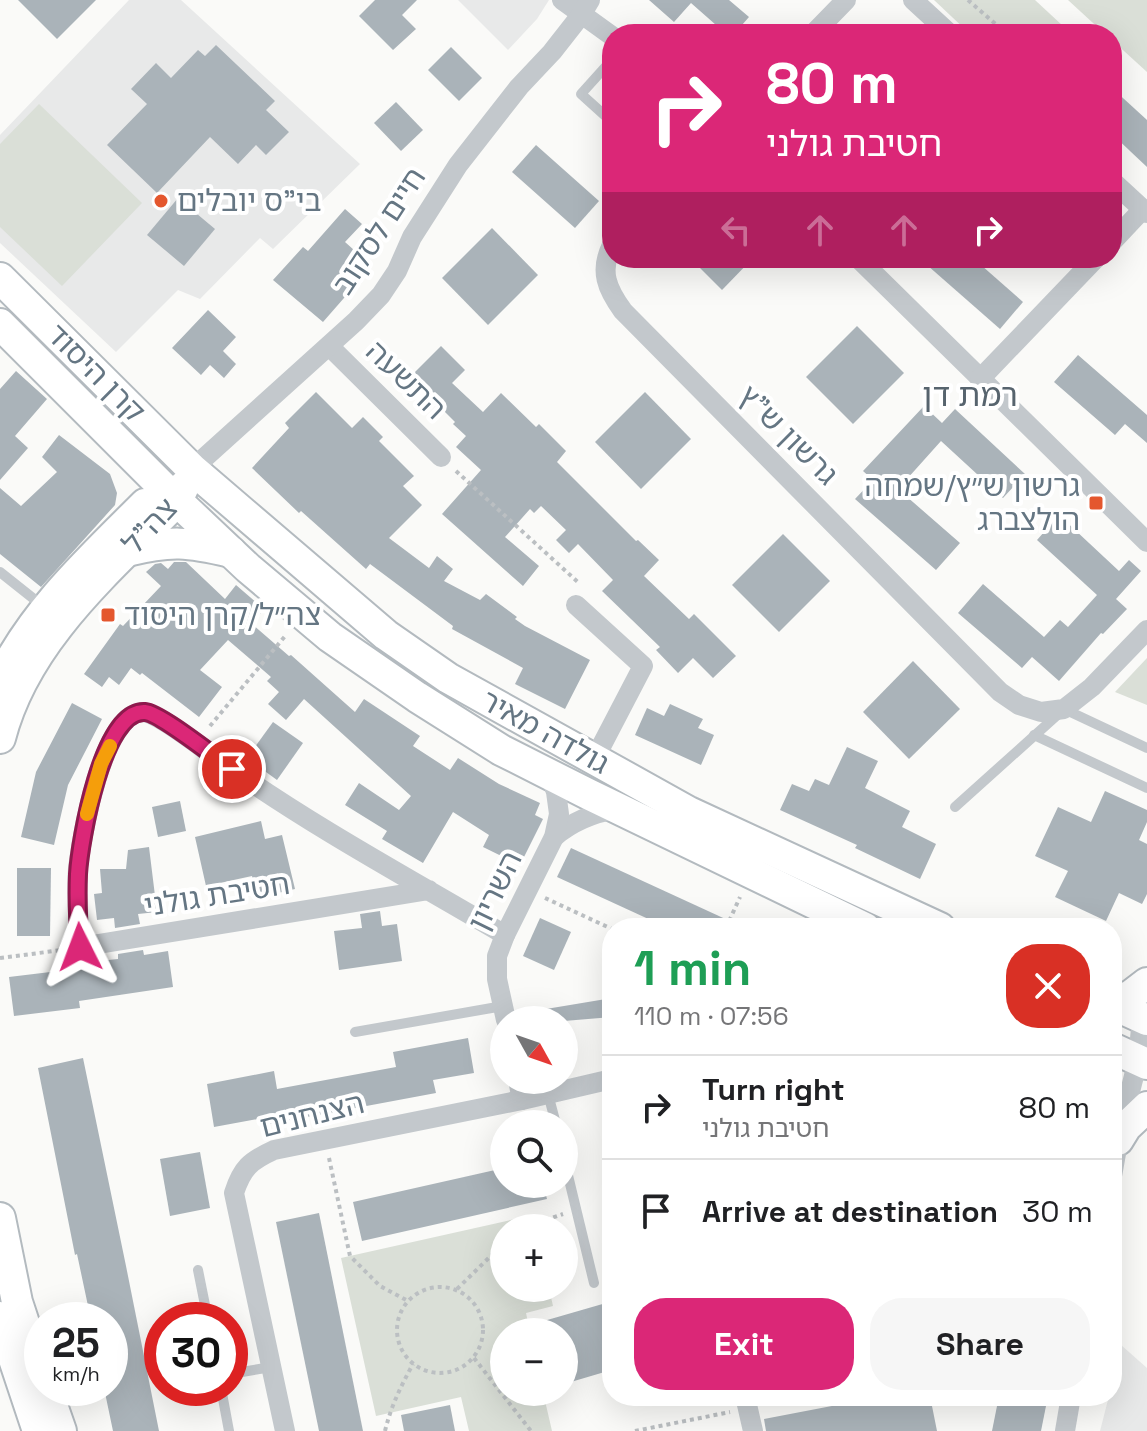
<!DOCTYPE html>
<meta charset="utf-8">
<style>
body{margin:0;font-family:"Space Grotesk","Noto Sans Hebrew",sans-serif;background:#f6f6f6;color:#202124;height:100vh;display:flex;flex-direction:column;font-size:30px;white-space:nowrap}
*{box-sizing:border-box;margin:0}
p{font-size:26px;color:#757577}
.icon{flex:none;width:44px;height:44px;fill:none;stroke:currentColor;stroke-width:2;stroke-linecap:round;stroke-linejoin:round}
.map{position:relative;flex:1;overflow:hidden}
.drawer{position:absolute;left:602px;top:918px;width:520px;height:488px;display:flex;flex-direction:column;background:#fff;border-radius:32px;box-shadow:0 8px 32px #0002}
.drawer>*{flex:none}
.hud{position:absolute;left:602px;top:24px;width:520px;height:244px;border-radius:32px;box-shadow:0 8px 32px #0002;background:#db2777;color:#fff;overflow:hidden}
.needle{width:52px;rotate:130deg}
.fabs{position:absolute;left:490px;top:1006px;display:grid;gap:16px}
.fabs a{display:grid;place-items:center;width:88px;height:88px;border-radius:50%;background:#fff;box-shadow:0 8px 32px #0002;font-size:40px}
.speed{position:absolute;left:24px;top:1302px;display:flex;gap:16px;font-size:40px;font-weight:700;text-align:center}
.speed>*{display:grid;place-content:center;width:104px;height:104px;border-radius:50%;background:#fff;box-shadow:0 8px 32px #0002;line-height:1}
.speed small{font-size:20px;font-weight:400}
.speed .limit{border:12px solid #d22;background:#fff;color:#111}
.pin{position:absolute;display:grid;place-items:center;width:68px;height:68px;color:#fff;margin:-34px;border:4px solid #fff;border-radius:50%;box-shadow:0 2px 8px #0007}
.me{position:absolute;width:88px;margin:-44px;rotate:357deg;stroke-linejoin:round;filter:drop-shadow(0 0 6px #0008)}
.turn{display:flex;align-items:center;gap:28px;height:168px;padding:0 32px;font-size:36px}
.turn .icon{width:104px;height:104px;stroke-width:2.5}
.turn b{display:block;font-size:56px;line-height:68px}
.lanes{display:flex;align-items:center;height:76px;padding:0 32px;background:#0003;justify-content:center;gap:40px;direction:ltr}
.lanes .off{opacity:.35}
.round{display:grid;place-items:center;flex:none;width:84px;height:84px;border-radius:32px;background:#f6f6f6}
.summary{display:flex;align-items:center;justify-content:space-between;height:136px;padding:0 32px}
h1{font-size:48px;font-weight:700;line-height:60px;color:#1e9e55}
.button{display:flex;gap:16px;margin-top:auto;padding:16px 32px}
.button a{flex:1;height:92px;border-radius:32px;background:#db2777;color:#fff;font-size:32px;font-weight:700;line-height:92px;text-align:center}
.button a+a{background:#f6f6f6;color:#202124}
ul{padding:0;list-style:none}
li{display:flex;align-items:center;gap:24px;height:104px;padding:0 32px;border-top:2px solid #e0e0e0}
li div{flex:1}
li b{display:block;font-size:30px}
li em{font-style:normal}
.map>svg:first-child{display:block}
</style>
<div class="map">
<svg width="1147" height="1431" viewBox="0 0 1147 1431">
<rect width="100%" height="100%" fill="#fafaf8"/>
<!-- built -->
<g fill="#e8e9e9">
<polygon points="129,0 181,0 360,164 273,249 260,238 200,299 178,290 116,352 0,243 0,135"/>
<polygon points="458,0 549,0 537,19 508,50"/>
<polygon points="1121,1345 1147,1368 1147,1431 1100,1431 1109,1396 1112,1396 1112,1383"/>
</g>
<!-- green -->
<g fill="#dadfd7">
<polygon points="934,0 1035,0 1063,26 1055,34 970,34"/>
<polygon points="1068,0 1147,0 1147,72 1112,40 1112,34 1105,34"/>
<polygon points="39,104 142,203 62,286 0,227 0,144"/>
<polygon points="1147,658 1147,705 1115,692"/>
<polygon points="533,1215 536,1228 504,1228 504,1288 549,1288 553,1306 526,1313 530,1332 504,1332 504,1392 543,1392 552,1431 469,1431 461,1397 376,1416 341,1258"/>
</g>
<!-- building -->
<g fill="#aab3b9">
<polygon points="18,0 96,0 57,39"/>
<polygon points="375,0 417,0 402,15 416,29 393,50 359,16"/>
<polygon points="649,0 729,0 749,17 734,34 709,34 716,25 691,3 674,22"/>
<polygon points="216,45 275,101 266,110 289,132 266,155 256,145 238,164 210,137 157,193 107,145 147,104 131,89 156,63 171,78 198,50 205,56"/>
<polygon points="451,47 482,78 459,101 428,70"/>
<polygon points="1112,88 1147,120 1147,167 1112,134"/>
<polygon points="396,102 423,130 401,151 374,123"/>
<polygon points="536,145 599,201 575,228 512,172"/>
<polygon points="178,198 215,229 184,266 147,235"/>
<polygon points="345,209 362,224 345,242 372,266 323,322 273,280 303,247 308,251"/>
<polygon points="492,228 538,275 488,325 442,278"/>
<polygon points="690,258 753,258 722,290"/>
<polygon points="919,258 973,258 1023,302 1000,329"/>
<polygon points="208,310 236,337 223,351 236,364 224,378 210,365 201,375 172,348"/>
<polygon points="857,326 904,373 853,424 806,377"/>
<polygon points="441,346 465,370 452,383 483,412 501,393 536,427 539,424 566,451 557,462 636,541 638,540 659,560 644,576 689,619 694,614 736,656 713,678 693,658 678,673 656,650 660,647 602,591 613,580 578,544 569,553 556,540 566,530 541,506 534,513 530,509 505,537 539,566 523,586 442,514 481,470 456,447 466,436 453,424 455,422 410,377"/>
<polygon points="1078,355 1147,415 1147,443 1125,424 1115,435 1054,382"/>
<polygon points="16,371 47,399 15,436 28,448 0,480 0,389"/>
<polygon points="316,392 352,428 363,417 383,437 379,441 414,476 403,486 422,505 389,538 429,568 437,556 453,569 444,581 480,600 486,594 517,617 515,619 525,626 590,660 565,709 515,684 523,668 452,629 453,626 370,564 366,569 301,511 299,513 252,468 289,428 285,423"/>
<polygon points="645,392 691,439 641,489 595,442"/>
<polygon points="924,406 942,423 955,409 1025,474 1003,498 941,441 898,489 960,543 936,570 855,499 873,480 863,471"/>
<polygon points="59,435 110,474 117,493 115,505 41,587 0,554 0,488 21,506 57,472 42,457"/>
<polygon points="1059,515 1119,571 1129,560 1141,571 1116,599 1127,609 1103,634 1101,633 1059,681 1032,657 1022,668 958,613 983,584 1044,637 1060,620 1068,627 1097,595 1037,540"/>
<polygon points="783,534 830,581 779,632 732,585"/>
<polygon points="174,562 186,562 225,599 236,585 264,609 252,624 289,656 291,655 355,712 364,699 420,736 413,746 450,770 458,758 499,784 540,803 535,815 543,819 520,865 483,847 489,835 453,812 423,863 382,839 387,831 345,805 359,783 399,810 411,796 304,699 286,720 268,704 279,692 267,681 271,677 228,640 200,670 222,687 199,717 142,673 140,675 131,668 119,685 109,677 102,687 84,674 120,624 123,626 161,586 146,572 155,564 161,563 168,569"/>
<polygon points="913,661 960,709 909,759 863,712"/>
<polygon points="72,703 102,719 68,785 54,845 21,837 36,772"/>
<polygon points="670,704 703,719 698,728 714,735 701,765 635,735 647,708 664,716"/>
<polygon points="273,722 303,743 277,780 247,758"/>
<polygon points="847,747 878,761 865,788 910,811 902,827 936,844 920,879 855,848 857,845 780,810 792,784 809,791 815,779 829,785"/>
<polygon points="1105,791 1147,810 1147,822 1139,840 1147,844 1147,894 1142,904 1119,893 1106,921 1055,897 1068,871 1035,856 1058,807 1091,822"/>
<polygon points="180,801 186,831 158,837 152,807"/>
<polygon points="261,821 265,839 282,835 295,889 257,898 252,876 206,886 195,837"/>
<polygon points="149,847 157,912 138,914 140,924 115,928 114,918 97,920 94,894 102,893 100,869 126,869 128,850"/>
<polygon points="571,848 745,928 668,928 557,877"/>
<polygon points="17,868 51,868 50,936 17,936"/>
<polygon points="380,911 382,926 397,924 402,961 339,970 334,931 362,928 360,914"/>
<polygon points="540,918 571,932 554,970 523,956"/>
<polygon points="143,950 144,955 168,951 173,987 79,1001 80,1008 14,1016 9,977 100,966 99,961 118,959 118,954"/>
<polygon points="612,998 612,1017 564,1021 547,1020 546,1009"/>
<polygon points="468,1038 474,1073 433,1080 436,1093 270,1124 269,1117 214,1127 207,1084 274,1071 277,1089 396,1067 393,1052"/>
<polygon points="83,1058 126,1266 159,1431 113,1431 104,1388 110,1388 110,1320 91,1320 77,1254 75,1255 38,1068"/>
<polygon points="200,1152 210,1208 170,1216 160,1159"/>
<polygon points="504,1168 504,1184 543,1184 547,1199 362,1241 353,1202"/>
<polygon points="319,1213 363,1431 319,1431 276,1222"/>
<polygon points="606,1303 612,1324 612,1357 604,1359 608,1371 564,1384 564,1332 523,1332 523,1327"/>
<polygon points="854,1396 930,1396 937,1431 766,1431 764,1419 837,1405 836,1399"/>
<polygon points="999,1396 1048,1396 1041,1431 992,1431"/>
<polygon points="450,1405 455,1431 404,1431 401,1415"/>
</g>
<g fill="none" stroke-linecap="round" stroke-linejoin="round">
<!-- secondary casing -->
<g stroke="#b3babf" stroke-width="34">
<g id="secondary">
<polyline points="0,278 192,469 386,635 448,678 689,812 940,928"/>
<polyline points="0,324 177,501 248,568 330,637 417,697 501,750 588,794 865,928"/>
<path d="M127 551C172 540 187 542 231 552"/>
<path d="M0 680C34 610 91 558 145 504"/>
<path d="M0 738C25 640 109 570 177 501L184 486"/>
<polyline points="1112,1001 1130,996 1147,983"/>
<polyline points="1112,1004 1147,1020"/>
<polyline points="1112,1048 1147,1064"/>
<polyline points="1118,1140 1126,1127 1147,1107"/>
<polyline points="0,1218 17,1302 42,1378"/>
<polyline points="0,1317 38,1431"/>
<polyline points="46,1388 61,1431"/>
</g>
</g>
<!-- path -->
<g stroke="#bbbfc2" stroke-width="4" stroke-dasharray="4 4" stroke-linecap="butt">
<polyline points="968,0 1007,34"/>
<polyline points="456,471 580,584"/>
<polyline points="210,726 286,635"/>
<polyline points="545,898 612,929"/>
<polyline points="726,928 740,897"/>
<polyline points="0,958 62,950"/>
<polyline points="329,1158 350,1256 380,1286 408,1301"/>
<polyline points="523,1228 563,1214"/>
<circle cx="440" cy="1330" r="43"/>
<polyline points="457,1289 504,1243"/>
<polyline points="474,1358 531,1431"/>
<path d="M385 1431C391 1406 401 1386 413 1364"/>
<polyline points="635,1431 730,1412"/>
</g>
<!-- lane -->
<g stroke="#c3c8cc" stroke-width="10">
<polyline points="612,68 608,64 581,94 612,122"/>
<polyline points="0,572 44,607"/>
<polyline points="1034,735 1147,788"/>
<polyline points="955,807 1064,709 1147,748"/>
<polyline points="355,1032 503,1006"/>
<polyline points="548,1094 556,1124"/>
<polyline points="564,1159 594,1283"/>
<polyline points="198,1270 208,1320"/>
<polyline points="230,1374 271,1367"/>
<polyline points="221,1388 229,1431"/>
</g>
<!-- street -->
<g stroke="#c3c8cc" stroke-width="20">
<polyline points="562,0 612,36"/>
<polyline points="913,0 950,34"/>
<polyline points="813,34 846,0"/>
<polyline points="1112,181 1147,213"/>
<polyline points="1112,242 1143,209"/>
<path d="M612 245C599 271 607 289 623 311L1000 692 1019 705 1041 712 1064 709 1092 687 1147 630"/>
<polyline points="858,258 1147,542"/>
<polyline points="329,346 441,457"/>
<polyline points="980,379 1096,258"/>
<polyline points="192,469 356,321 381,295 397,271 412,237 458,165 519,87 552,52 581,15 590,0"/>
<polyline points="576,605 643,666 594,760"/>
<path d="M554 837C573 821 593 813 617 809"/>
<path d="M429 890 80 947C78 921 76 895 78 868 82 836 102 715 142 712 159 712 212 756 229 767 317 829 412 880 505 935"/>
<polyline points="506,1020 497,979 497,956 505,935 554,837 559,814 556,792 550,775"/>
<polyline points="518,1080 522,1100"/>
<polyline points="1112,1176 1120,1131 1138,1060 1142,1018 1146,1008"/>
<polyline points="745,1396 753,1431"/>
<path d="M285 1431 234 1193C242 1168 250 1161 274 1150L522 1100 612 1079"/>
<polyline points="1065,1431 1071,1396"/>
</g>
<!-- secondary -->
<use href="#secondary" stroke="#fff" stroke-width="30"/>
</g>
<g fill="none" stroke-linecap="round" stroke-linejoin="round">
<!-- route casing -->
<g stroke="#8e194d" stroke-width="20">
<path id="route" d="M80 947C78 923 77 898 78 874 80 842 102 709 145 712 160 713 216 758 232 769"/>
</g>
<!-- route -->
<use href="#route" stroke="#db2777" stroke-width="14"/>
<!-- slow -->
<polyline stroke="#f59e0b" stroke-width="14" points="87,814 101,764 110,746"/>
</g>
<!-- markers -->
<g fill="#e4572e" stroke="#fff" stroke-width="3">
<circle cx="161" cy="201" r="8"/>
<rect x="1088" y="495" width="16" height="16" rx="4"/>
<rect x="100" y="607" width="16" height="16" rx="4"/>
</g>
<g text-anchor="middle" stroke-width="8" stroke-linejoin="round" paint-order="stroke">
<!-- poi labels -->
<g font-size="30" fill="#657683" stroke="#fff" text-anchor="start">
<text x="177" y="211">בי"ס יובלים</text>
<text x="1080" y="496" text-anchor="end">גרשון ש״ץ/שמחה<tspan x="1080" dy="34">הולצברג</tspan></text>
<text x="124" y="625">צה״ל/קרן היסוד</text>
</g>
<!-- street labels -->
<g font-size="30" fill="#657683" stroke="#fff">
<text transform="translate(379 231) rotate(-57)" y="10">חיים לסקוב</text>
<text transform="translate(96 373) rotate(45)" y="10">קרן היסוד</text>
<text transform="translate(406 380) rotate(44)" y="10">התשעה</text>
<text transform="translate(788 435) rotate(45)" y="10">גרשון ש"ץ</text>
<text transform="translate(150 526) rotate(-47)" y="10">צה"ל</text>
<text transform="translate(545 732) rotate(29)" y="10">גולדה מאיר</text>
<text transform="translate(495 891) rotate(-64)" y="10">השריון</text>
<text transform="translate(217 895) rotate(-9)" y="10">חטיבת גולני</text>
<text transform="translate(312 1115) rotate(-14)" y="10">הצנחנים</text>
</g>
<!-- neighbourhood labels -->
<g font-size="32" fill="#57646e" stroke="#fff">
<text x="970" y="406">רמת דן</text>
</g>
</g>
</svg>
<div class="fabs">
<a><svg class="needle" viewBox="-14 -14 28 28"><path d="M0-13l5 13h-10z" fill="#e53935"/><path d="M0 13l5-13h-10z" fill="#757577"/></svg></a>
<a><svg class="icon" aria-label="search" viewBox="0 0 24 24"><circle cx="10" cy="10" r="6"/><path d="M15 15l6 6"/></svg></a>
<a>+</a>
<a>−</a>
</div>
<div class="speed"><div>25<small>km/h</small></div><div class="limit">30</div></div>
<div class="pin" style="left:232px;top:769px;background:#d93025"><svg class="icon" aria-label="arrive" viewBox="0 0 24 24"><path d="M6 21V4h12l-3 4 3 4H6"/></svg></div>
<svg class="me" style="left:80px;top:947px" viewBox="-20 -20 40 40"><path d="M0-17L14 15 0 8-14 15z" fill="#db2777" stroke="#fff" stroke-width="4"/></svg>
<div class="hud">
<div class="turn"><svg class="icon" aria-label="right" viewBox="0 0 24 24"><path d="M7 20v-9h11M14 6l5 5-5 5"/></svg><div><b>80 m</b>חטיבת גולני</div></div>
<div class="lanes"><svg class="icon off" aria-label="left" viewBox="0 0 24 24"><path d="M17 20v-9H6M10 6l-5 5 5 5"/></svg><svg class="icon off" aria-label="ahead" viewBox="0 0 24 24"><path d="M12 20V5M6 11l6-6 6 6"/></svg><svg class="icon off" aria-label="ahead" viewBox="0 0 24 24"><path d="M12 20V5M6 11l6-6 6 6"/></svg><svg class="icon" aria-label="right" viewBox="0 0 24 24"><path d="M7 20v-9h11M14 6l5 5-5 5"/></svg></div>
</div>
<section class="drawer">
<div class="summary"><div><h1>1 min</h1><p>110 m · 07:56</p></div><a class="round" style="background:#d93025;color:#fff"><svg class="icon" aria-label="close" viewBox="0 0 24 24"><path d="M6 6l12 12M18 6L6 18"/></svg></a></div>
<ul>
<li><svg class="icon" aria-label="right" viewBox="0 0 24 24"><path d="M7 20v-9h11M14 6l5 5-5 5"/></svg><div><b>Turn right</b><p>חטיבת גולני</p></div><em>80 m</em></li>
<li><svg class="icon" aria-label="arrive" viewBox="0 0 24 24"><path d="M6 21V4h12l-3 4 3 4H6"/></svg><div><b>Arrive at destination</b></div><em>30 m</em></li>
</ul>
<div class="button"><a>Exit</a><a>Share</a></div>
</section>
</div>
